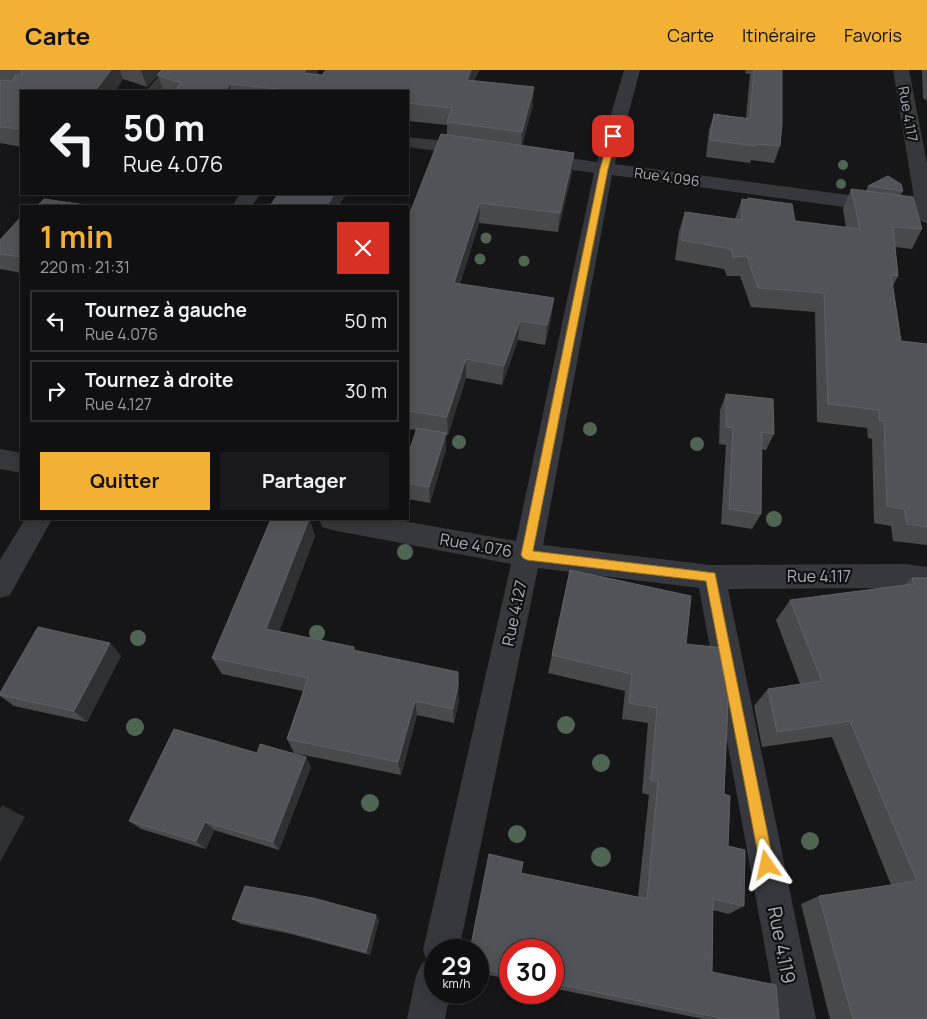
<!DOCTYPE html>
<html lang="fr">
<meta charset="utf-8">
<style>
body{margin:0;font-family:Manrope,sans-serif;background:#19191b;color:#f1f3f6;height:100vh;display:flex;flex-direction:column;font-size:19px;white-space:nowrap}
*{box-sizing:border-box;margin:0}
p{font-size:16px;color:#9c9d9f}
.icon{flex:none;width:28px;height:28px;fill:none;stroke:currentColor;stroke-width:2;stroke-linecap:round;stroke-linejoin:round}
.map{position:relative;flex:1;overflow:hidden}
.drawer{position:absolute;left:20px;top:135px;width:389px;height:315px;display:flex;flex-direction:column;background:#101012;border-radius:0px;box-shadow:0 2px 12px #0003,0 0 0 1px #303032}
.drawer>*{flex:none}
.hud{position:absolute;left:20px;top:20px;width:389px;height:105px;border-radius:0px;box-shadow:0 2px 12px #0003,0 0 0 1px #303032;background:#101012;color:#f1f3f6;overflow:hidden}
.speed{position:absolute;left:424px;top:869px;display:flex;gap:10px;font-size:25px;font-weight:700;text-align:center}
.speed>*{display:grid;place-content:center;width:65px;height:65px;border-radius:50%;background:#101012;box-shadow:0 2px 12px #0003,0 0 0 1px #303032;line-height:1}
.speed small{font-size:12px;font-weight:400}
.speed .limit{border:8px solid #d22;background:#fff;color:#111}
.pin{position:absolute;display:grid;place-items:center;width:42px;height:42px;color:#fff;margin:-21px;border-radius:10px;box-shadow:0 2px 8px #0006}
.me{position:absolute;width:55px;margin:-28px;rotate:349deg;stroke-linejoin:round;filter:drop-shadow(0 0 4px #0008)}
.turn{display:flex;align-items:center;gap:18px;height:105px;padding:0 20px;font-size:22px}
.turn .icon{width:65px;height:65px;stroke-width:2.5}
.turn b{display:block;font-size:35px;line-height:42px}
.round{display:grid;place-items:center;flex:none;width:52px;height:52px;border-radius:0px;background:#19191b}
.summary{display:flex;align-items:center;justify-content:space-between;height:85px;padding:0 20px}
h1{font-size:30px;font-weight:700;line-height:38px;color:#f2b134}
.button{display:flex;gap:10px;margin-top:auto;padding:10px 20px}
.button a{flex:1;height:58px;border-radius:0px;background:#f2b134;color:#111;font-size:20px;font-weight:700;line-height:58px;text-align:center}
.button a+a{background:#19191b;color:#f1f3f6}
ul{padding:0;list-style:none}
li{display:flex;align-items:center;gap:15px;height:62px;margin:0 10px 8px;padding:0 10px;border:2px solid #303032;border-radius:0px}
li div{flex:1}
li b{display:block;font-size:19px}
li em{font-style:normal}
header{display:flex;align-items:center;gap:30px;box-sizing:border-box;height:70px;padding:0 25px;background:#f2b134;color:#111}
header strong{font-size:24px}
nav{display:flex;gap:28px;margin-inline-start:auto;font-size:18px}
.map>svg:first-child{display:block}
</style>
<header>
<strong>Carte</strong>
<nav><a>Carte</a><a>Itinéraire</a><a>Favoris</a></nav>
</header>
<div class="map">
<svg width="927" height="949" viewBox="0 0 927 949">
<rect width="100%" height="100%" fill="#161618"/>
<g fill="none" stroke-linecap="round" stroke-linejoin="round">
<!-- minor -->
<g fill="#37383d" fill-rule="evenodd">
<polygon points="164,0 181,0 163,21 146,21"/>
<polygon points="624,0 640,0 615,94 915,134 893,0 909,0 927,94 927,153 920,151 917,147 612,105 543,475 711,495 905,494 927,497 927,521 905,518 728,519 816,949 778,949 699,518 538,498 459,880 435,880 435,922 450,922 445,949 407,949 416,906 422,893 427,891 423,880 511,494 332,460 322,457 319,449 392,449 516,471 594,103 535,95 528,93 526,89 528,85 535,83 597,92"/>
<polygon points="408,67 473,74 480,76 482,80 480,84 473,86 408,77"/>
<polygon points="240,124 260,124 252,136 232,136"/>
<polygon points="0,379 21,383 21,403 0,399"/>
<polygon points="25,449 52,449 10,525 0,528 0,490"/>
</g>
</g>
<!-- trees -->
<g fill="#506452">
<circle cx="843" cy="95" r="5"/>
<circle cx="841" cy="114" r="5"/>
<circle cx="486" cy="168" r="5.5"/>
<circle cx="480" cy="189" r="5.5"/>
<circle cx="524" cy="191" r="5.5"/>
<circle cx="590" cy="359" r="7"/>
<circle cx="459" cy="372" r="7"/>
<circle cx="697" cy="374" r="7"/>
<circle cx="774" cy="449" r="8"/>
<circle cx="405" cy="482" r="8"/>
<circle cx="317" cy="563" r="8"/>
<circle cx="138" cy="568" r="8"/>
<circle cx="566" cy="655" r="9"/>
<circle cx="135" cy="657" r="9"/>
<circle cx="601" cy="693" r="9"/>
<circle cx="370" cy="733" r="9"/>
<circle cx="517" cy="764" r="9"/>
<circle cx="810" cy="771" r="9"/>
<circle cx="601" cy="787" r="10"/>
</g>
<!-- wall -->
<g fill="#47494d">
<polygon points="0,0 318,0 318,5 322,5 326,0 479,0 474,11 533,35 522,75 574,83 572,102 558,162 479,153 460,214 554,228 551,248 545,275 518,270 502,315 466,308 448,365 446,365 446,379 430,433 408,429 408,385 416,360 408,359 408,148 447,65 447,55 408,51 408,21 163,21 158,5 147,17 123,9 115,21 21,21 21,77 0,73"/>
<polygon points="746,0 782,0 780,76 774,93 751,90 750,93 706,87 709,60 714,44 746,48 750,4 745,3"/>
<polygon points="922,0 927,0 927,31 923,28"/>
<polygon points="868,116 903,121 900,126 922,159 912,179 895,177 898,206 893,216 901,271 927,274 927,475 893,471 891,456 874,453 872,369 868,368 867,358 817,352 815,242 751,237 740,206 727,206 724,199 675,190 679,161 685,142 735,149 742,129 747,130 748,128 795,151 846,158 843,139 851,119 866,121"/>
<polygon points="21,147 21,203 0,199 0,170"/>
<polygon points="726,324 774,364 766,380 761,379 761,444 752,459 721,454 726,375 719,374 720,340"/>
<polygon points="315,466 279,561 354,577 355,581 459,630 454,653 417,645 401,705 294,683 287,669 303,621 222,604 212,588"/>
<polygon points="570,500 686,574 724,724 728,776 744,836 729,844 713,840 712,902 779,949 703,949 552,918 552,880 510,880 510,909 478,903 478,880 521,803 638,827 649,725 642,723 648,653 622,649 625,621 548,603"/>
<polygon points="912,508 927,508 927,949 830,949 801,834 819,826 891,815 832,667 762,677 754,636 768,619 800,614 776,550 790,530 904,515"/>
<polygon points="110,573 121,586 87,652 14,636 0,626 0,623"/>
<polygon points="257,683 306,687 311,697 279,780 214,760 206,779 141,759 129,751"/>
<polygon points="232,849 379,850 370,885 291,864 241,854"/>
</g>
<!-- shaded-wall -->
<g fill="#2f3033">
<polygon points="111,0 120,0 123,9 115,21 95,21"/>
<polygon points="141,0 162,0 147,17"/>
<polygon points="306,0 318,0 318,4 307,21 304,3"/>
<polygon points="471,0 479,0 467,28 467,10"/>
<polygon points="230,14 231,21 225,21"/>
<polygon points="534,17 533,35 521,80 522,62"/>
<polygon points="574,83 572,102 558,162 560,143"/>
<polygon points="334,124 346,124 339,136 327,136"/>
<polygon points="480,133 479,153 454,233 454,213"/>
<polygon points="554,228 551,248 545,275 547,255"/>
<polygon points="520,251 518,270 502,315 504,296"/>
<polygon points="466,289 466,308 448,365 447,347"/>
<polygon points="446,363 446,379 430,433 429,417"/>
<polygon points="309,449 310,449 315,466 274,576 266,559"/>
<polygon points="110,573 121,586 87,652 74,641"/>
<polygon points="458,602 459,630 454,653 453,639"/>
<polygon points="415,631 417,645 401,705 398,692"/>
<polygon points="306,687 311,697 279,780 273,772"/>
<polygon points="2,735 25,747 0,792 0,739"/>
<polygon points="205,752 214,760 206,779 196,771"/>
<polygon points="376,845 379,850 370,885 366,882"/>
</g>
<!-- building -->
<g fill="#525359" stroke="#5f6168">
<polygon points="21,0 111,0 95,21 21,21 21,59 0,57 0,10 13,11 15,5 22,5"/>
<polygon points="162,0 306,0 304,3 322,5 326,0 471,0 467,10 534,17 522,62 447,52 452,38 408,33 408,21 295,21 230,14 225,21 175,21 181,13 157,5"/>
<polygon points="754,0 782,0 782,53 780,76 755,74 755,76 710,70 714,44 750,49"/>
<polygon points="441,64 574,83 560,143 480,133 454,213 554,228 547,255 520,251 504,296 466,289 447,347 408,341 408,148"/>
<polygon points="888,106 901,114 903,121 868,116"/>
<polygon points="851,119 913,127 922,159 893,157 898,206 891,205 901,271 927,274 927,457 907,454 904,439 887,436 884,351 879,350 879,340 828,334 824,223 758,218 747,186 733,187 731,179 681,170 685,142 742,150 742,129 748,130 748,128 792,134 795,151 860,159"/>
<polygon points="278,124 334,124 327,136 270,136"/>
<polygon points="44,129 85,135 84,136 37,136"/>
<polygon points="21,147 21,187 0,184 0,170"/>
<polygon points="726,324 773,329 774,364 762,362 761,444 729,439 733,358 726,357"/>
<polygon points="417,358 446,363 429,417 408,413 408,385"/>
<polygon points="271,449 309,449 266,559 354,577 353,580 458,602 458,615 453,639 415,631 398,692 287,669 308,608 212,588"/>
<polygon points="570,500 691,526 686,574 723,578 729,608 724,724 730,726 728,776 745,780 744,836 713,829 712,902 776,915 779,949 726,949 552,913 552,880 510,880 510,905 478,898 478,880 470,880 489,784 523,792 521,803 647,829 658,712 651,710 657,638 629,633 632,604 552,585"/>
<polygon points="912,508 927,508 927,949 853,949 819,826 917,811 850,651 777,662 768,619 822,611 790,530 914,514"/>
<polygon points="38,557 110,573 74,641 0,625 0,623"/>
<polygon points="174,659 257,683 260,674 306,687 273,772 205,752 196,771 129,751"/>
<polygon points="245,816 313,828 376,845 366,882 284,860 232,849"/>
</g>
<!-- route -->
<polygon fill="#f2b134" stroke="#9d7322" points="610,64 617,66 608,99 533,481 715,503 774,795 772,800 767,802 762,800 760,795 706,511 527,490 523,488 521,485 600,99"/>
<g text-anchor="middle" stroke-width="4.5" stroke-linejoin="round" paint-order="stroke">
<!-- far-street labels -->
<g font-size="14" fill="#a8adb8" stroke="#111113">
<text transform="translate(908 44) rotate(80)" y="5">Rue 4.117</text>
<text transform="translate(667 107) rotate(8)" y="5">Rue 4.096</text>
</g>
<!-- street labels -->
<g font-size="16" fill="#a8adb8" stroke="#111113">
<text transform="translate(476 475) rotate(10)" y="6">Rue 4.076</text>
<text x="819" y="512">Rue 4.117</text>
<text transform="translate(514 543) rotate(-78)" y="6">Rue 4.127</text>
</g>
<!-- near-street labels -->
<g font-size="19" fill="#a8adb8" stroke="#111113">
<text transform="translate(782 875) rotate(79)" y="7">Rue 4.119</text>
</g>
</g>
</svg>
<div class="speed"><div>29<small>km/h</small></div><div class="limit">30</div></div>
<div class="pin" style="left:613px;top:66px;background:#d93025"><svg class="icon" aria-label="arrive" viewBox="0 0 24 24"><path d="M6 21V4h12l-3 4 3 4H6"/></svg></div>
<svg class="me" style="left:767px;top:795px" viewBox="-20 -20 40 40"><path d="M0-17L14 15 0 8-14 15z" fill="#f2b134" stroke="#fff" stroke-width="4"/></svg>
<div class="hud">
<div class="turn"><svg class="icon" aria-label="left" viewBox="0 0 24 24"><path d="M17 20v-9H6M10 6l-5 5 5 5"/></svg><div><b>50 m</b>Rue 4.076</div></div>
</div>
<section class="drawer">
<div class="summary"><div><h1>1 min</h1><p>220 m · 21:31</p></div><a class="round" style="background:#d93025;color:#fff"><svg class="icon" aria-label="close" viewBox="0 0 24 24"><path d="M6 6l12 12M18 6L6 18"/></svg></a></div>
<ul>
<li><svg class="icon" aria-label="left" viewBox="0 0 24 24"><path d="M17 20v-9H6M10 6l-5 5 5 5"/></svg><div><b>Tournez à gauche</b><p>Rue 4.076</p></div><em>50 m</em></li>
<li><svg class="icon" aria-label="right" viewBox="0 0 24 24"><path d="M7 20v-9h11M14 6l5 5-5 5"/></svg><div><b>Tournez à droite</b><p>Rue 4.127</p></div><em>30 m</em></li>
</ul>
<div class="button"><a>Quitter</a><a>Partager</a></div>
</section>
</div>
